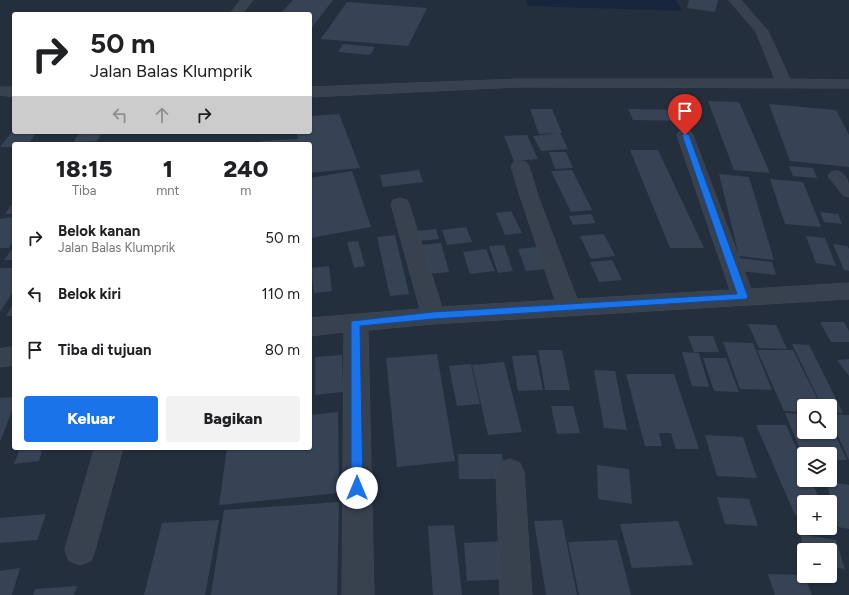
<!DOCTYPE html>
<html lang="id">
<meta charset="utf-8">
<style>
body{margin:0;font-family:Figtree,sans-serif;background:#f2f2f2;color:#202124;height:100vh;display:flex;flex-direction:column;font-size:15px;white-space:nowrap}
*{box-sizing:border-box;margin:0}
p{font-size:13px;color:#757577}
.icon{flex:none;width:22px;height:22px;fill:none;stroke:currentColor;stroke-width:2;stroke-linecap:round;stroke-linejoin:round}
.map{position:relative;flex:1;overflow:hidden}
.sheet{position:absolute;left:12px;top:142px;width:300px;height:308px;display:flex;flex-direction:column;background:#fff;border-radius:4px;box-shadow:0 1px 3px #0004}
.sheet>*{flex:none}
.hud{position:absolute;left:12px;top:12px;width:300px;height:122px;border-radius:4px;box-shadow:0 1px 3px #0004;background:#fff;color:#202124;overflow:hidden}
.controls{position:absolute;left:797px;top:399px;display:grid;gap:8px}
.controls a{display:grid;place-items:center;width:40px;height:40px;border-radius:4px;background:#fff;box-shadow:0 1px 3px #0004;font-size:20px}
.pin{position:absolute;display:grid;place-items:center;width:34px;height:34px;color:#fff;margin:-41px -17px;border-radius:50% 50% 50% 0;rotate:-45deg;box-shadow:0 0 4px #0007}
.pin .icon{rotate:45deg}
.me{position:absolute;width:44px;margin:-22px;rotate:0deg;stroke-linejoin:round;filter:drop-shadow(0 0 3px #0008)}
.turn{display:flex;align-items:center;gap:14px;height:84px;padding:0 12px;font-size:18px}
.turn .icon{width:52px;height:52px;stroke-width:2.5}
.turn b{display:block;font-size:28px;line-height:34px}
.lanes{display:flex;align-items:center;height:38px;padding:0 12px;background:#0003;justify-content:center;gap:20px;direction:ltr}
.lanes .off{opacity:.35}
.eta{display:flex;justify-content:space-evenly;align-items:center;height:68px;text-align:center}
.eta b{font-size:24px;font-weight:800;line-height:28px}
.button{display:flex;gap:8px;margin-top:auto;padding:8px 12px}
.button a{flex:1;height:46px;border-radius:4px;background:#1a73e8;color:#fff;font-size:16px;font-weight:800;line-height:46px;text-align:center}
.button a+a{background:#f2f2f2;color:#202124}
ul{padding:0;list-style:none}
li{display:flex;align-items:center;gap:12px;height:56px;padding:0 12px}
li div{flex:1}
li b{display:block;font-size:15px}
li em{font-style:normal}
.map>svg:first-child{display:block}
</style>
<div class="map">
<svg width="849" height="595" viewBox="0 0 849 595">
<rect width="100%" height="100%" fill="#242f3e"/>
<!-- water -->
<polygon fill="#17263c" points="526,0 676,0 682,11 527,6"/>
<!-- building -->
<g fill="#364354">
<polygon points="293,0 333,0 310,30 310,14 280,14"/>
<polygon points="689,0 718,0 715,12 687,8"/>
<polygon points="347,2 427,8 408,46 321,39"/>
<polygon points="343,44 375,47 370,55 338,52"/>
<polygon points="708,101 739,102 770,173 734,170"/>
<polygon points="769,104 836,110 849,135 849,167 790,161"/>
<polygon points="530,109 552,109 562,133 560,133 568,149 541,151 533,136 557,133 539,134"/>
<polygon points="628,109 692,110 698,121 633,120"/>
<polygon points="339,114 360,168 310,173 310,144 259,144 260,141 298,139 297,132 310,132 310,116"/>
<polygon points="12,132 37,132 28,144 14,144 14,147 0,147"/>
<polygon points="102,132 97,141 74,142 79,133"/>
<polygon points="527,135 538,159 514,161 504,136"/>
<polygon points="630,150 658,150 704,248 670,248"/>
<polygon points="549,152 566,152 573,168 555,169"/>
<polygon points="789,166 813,168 817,178 793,176"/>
<polygon points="419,170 423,182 383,187 380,175"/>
<polygon points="572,170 592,210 571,212 551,171"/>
<polygon points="352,171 371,227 310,238 310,178"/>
<polygon points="719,174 749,177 774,260 739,256"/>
<polygon points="770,179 803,182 821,227 785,224"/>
<polygon points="14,201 14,214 5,214"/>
<polygon points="511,211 522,233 505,235 496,213"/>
<polygon points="820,212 838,214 842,224 824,222"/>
<polygon points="591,214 596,223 573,225 569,216"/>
<polygon points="14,217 14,239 9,248 0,248 0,219"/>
<polygon points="466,227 472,242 447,245 442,230"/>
<polygon points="436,229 439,239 419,241 416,231"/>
<polygon points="604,234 615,256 591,259 580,236"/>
<polygon points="395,235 409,294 390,296 377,237"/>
<polygon points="806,236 825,238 836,266 816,263"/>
<polygon points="358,241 365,266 354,268 347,242"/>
<polygon points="441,243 449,272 429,274 421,245"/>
<polygon points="833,244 847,246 849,249 849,271 844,270"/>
<polygon points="504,245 513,271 498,273 489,246"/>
<polygon points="14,246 14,260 4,260"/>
<polygon points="537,247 546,269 526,271 518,249"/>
<polygon points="486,249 495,271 470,274 463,252"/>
<polygon points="738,258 772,262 776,275 741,271"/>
<polygon points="612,260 622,280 599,282 590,262"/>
<polygon points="329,266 332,291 314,293 311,268"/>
<polygon points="0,268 14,268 14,290 0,312"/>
<polygon points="14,302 14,316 6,316"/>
<polygon points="820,322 844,322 849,331 849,342 831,342"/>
<polygon points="748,324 776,325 787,349 759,348"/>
<polygon points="688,336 713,336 719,352 694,352"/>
<polygon points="723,342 753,343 772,390 740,389"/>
<polygon points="792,344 809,345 843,413 830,412 830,406 822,406"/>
<polygon points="538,350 562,350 570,390 545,390"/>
<polygon points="757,350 793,350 821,406 804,406 804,412 784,411"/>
<polygon points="682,352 699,353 709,387 692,386"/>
<polygon points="437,354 455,461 397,467 386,358"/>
<polygon points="342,355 343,392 315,395 315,357"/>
<polygon points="536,355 543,390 518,391 512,356"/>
<polygon points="703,358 726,358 739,392 714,391"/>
<polygon points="849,359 849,376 837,360"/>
<polygon points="504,362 522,432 488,435 472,365"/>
<polygon points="471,364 480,404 457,406 449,366"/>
<polygon points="594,370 615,371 627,430 604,428"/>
<polygon points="626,374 674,374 699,449 676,449 671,433 659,433 662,446 645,446"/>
<polygon points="14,397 14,405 0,442 0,398"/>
<polygon points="551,406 573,406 580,433 557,434"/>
<polygon points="338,412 339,493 219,505 227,448 310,448 310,415"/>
<polygon points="785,413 804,414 804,432 830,432 830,424 847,460 830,460 830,454 804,454 804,458"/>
<polygon points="830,414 849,415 849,460 830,418"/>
<polygon points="756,425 786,425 804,465 804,480 811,480 821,502 804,502 804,515 795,515"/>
<polygon points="705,435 743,437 757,478 717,476"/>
<polygon points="20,448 43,448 39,461 14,464"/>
<polygon points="458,454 502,454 505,479 459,479"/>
<polygon points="597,465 629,469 632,504 598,499"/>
<polygon points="826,481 849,485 849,529 838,527"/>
<polygon points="717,497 749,499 758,526 725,524"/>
<polygon points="339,502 337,595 211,595 224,510"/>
<polygon points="46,514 37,540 0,543 0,518"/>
<polygon points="219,520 205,595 144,595 162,523"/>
<polygon points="562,520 577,595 546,595 534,521"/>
<polygon points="678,521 693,565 632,568 620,524"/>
<polygon points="454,525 462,595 433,595 428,526"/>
<polygon points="800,534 836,540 845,569 830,567 830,550 804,550"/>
<polygon points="617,540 631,595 579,595 568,542"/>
<polygon points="505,541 510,579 467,581 464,543"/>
<polygon points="20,568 12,595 0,595 0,571"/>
<polygon points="768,574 804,575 812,595 775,595"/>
<polygon points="77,586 74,595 33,595 35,589"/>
</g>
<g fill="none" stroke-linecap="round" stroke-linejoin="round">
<!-- minor casing -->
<g stroke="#414a57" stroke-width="1">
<g id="minor">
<polygon points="241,0 253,0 242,14 230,14"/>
<polygon points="729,0 741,0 768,31 790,79 849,80 849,88 518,87 310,97 310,87 518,79 775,79 756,32"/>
<polygon points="0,87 14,87 14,97 0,95"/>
<polygon points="685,130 691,132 693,135 751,289 849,283 849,299 433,324 368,330 374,595 342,595 344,332 310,336 310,318 420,309 391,204 393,200 400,198 407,200 409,204 442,307 555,300 520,196 511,166 514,162 520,161 526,162 529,166 538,196 577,299 730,290 677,135 679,132"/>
<path d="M837 171C849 174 849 185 849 197L843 195 828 176 831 172Z"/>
<polygon points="14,347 14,365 0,367 0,349"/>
<polygon points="95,448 123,448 95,550 91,561 80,565 69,561 65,550"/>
<polygon points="510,459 520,463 524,472 532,595 500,595 496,472 500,463"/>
</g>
</g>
<!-- minor -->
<use href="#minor" fill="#38414e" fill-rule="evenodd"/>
</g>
<!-- route -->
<polygon fill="#1a73e8" stroke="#114b97" points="685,133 689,135 748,297 746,299 433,319 360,326 363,488 361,492 357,494 353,492 351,488 351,323 352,321 433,312 737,294 682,135"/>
</svg>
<div class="controls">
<a><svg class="icon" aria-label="search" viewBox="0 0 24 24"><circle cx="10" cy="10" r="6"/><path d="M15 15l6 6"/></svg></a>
<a><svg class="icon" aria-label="layers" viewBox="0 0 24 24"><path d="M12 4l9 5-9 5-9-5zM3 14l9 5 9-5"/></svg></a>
<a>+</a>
<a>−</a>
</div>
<div class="pin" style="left:685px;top:135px;background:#d93025"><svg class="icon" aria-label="arrive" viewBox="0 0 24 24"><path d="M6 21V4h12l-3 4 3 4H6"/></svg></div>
<svg class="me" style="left:357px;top:488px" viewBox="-20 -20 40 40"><circle r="19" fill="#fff"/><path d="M0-13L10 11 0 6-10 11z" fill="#1a73e8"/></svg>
<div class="hud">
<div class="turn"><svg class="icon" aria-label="right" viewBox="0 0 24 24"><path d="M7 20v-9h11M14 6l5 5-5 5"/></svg><div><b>50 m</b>Jalan Balas Klumprik</div></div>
<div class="lanes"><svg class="icon off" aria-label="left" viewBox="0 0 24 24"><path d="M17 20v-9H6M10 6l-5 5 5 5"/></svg><svg class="icon off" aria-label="ahead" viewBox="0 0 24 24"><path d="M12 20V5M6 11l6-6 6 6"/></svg><svg class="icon" aria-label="right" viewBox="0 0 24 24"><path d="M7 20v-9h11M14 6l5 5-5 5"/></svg></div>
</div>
<section class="sheet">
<div class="eta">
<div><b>18:15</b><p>Tiba</p></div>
<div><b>1</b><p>mnt</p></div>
<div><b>240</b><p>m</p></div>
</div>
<ul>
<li><svg class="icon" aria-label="right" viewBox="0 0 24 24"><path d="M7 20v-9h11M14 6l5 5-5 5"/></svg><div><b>Belok kanan</b><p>Jalan Balas Klumprik</p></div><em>50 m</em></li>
<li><svg class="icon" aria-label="left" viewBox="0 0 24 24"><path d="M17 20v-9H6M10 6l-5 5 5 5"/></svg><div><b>Belok kiri</b></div><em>110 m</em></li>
<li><svg class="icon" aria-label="arrive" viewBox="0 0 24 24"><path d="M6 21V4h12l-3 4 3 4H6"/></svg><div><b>Tiba di tujuan</b></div><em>80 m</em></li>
</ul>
<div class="button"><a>Keluar</a><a>Bagikan</a></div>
</section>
</div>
